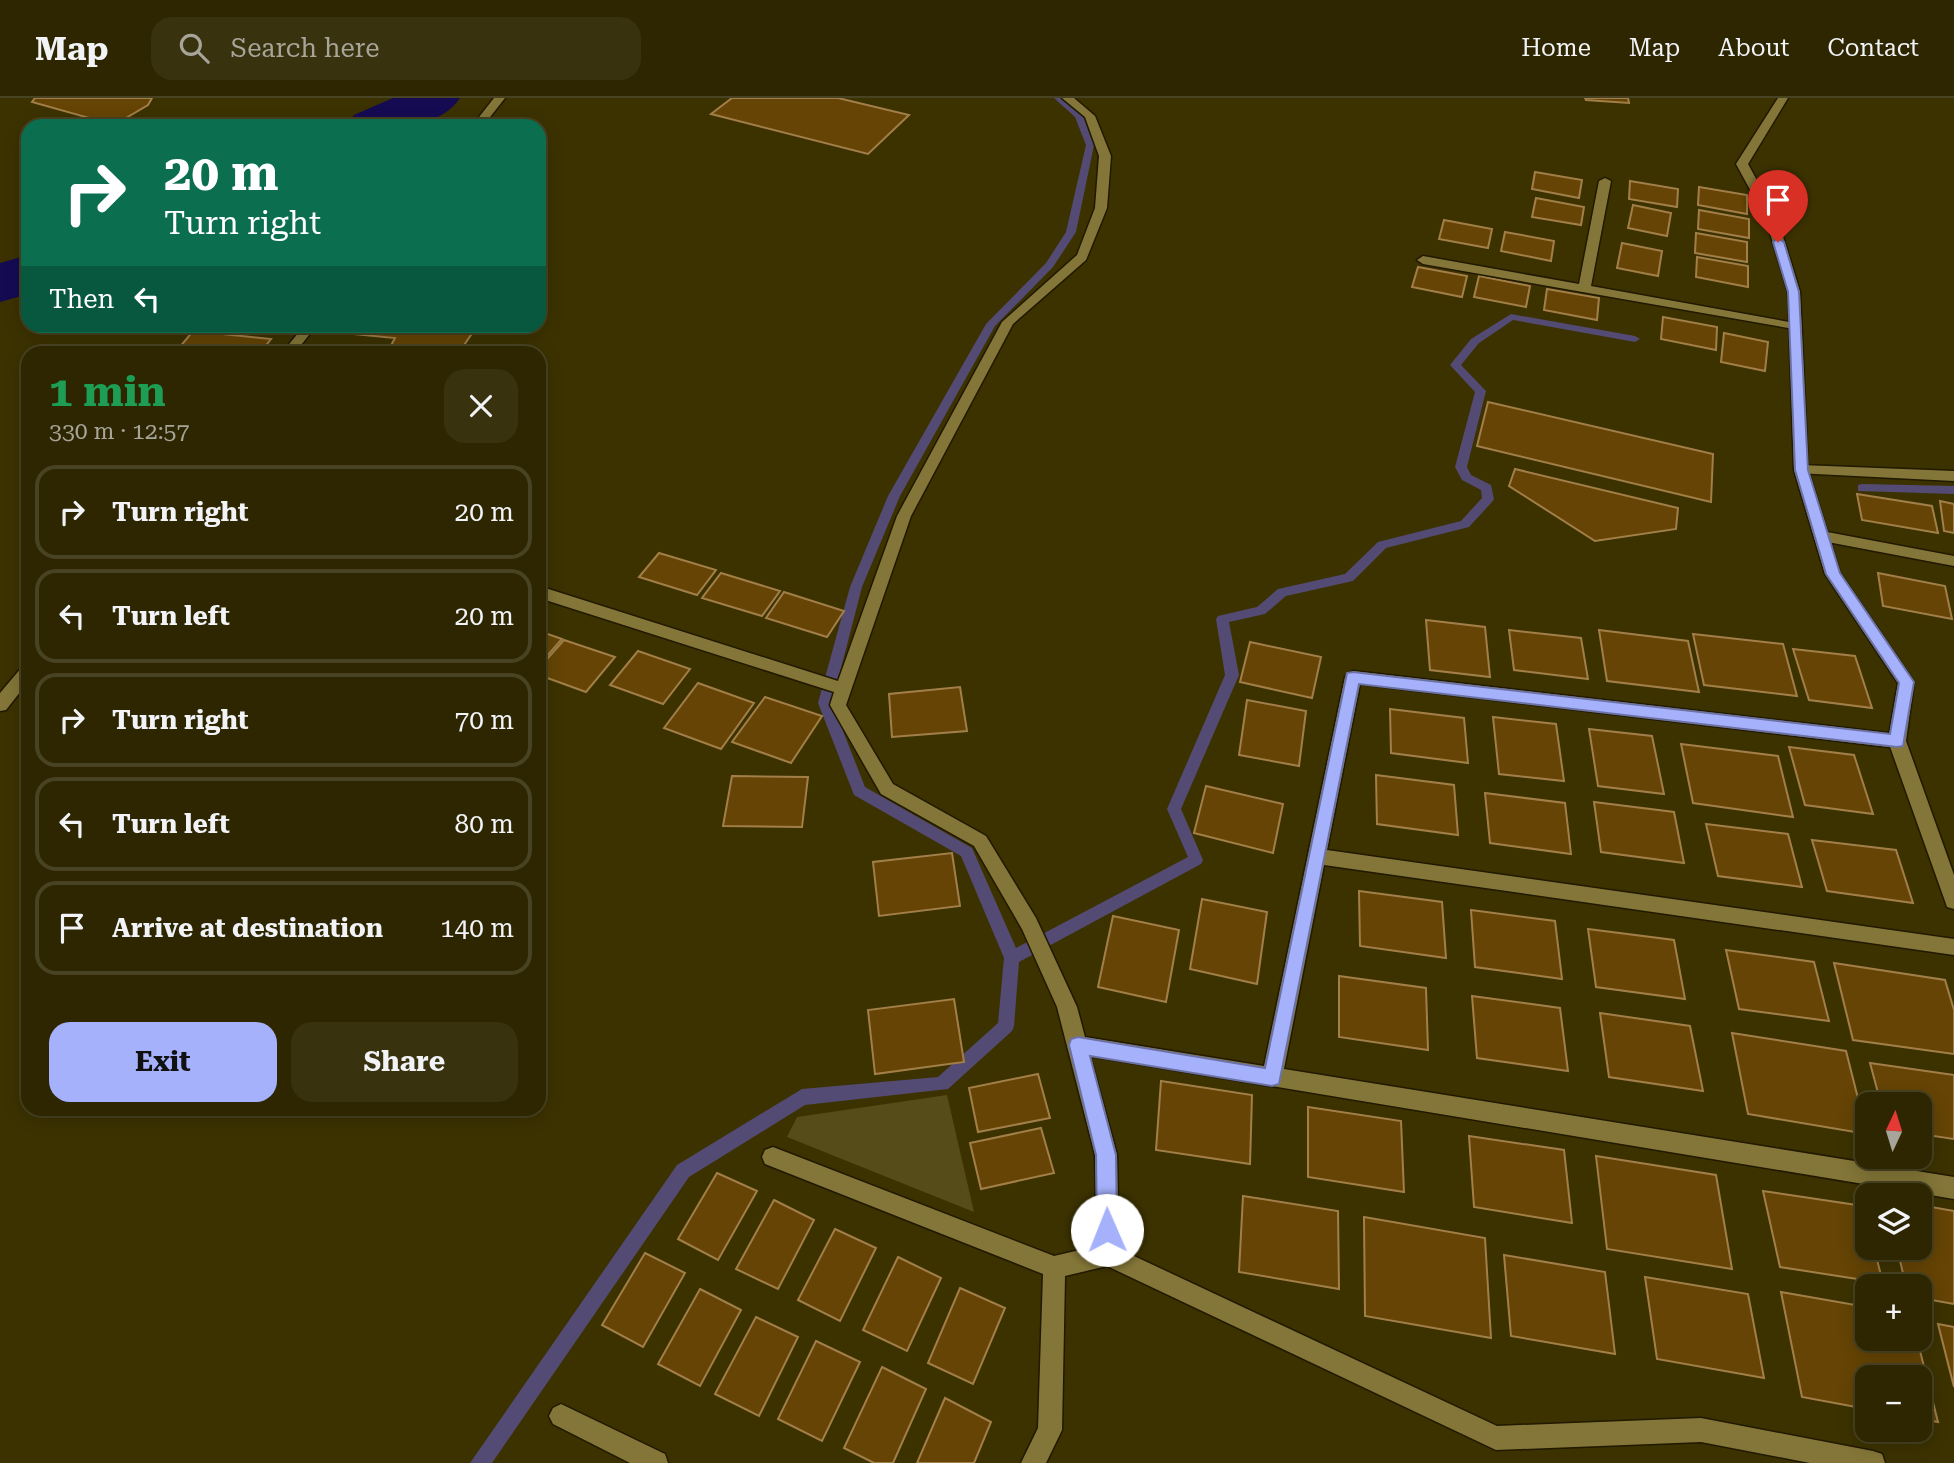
<!DOCTYPE html>
<meta charset="utf-8">
<style>
body{margin:0;font-family:"Roboto Serif",serif;background:#39320f;color:#f1f3f6;height:100vh;display:flex;flex-direction:column;font-size:26px;white-space:nowrap}
*{box-sizing:border-box;margin:0}
p{font-size:23px;color:#a7a599}
.icon{flex:none;width:38px;height:38px;fill:none;stroke:currentColor;stroke-width:2;stroke-linecap:round;stroke-linejoin:round}
.map{position:relative;flex:1;overflow:hidden}
.panel{position:absolute;left:21px;top:248px;width:525px;height:770px;display:flex;flex-direction:column;background:#2d2600;border-radius:21px;box-shadow:0 4px 18px #0003,0 0 0 2px #484322}
.panel>*{flex:none}
.top-card{position:absolute;left:21px;top:21px;width:525px;height:214px;border-radius:21px;box-shadow:0 4px 18px #0003,0 0 0 2px #484322;background:#0b6e4f;color:#fff;overflow:hidden}
.needle{width:46px;rotate:4deg}
.tools{position:absolute;left:1855px;top:994px;display:grid;gap:14px}
.tools a{display:grid;place-items:center;width:77px;height:77px;border-radius:14px;background:#2d2600;box-shadow:0 4px 18px #0003,0 0 0 2px #484322;font-size:35px}
.pin{position:absolute;display:grid;place-items:center;width:60px;height:60px;color:#fff;margin:-72px -30px;border-radius:50% 50% 50% 0;rotate:-45deg;box-shadow:0 0 7px #0007}
.pin .icon{rotate:45deg}
.me{position:absolute;width:77px;margin:-38px;rotate:359deg;stroke-linejoin:round;filter:drop-shadow(0 0 5px #0008)}
.turn{display:flex;align-items:center;gap:24px;height:147px;padding:0 28px;font-size:32px}
.turn .icon{width:91px;height:91px;stroke-width:2.5}
.turn b{display:block;font-size:49px;line-height:60px}
.then{display:flex;align-items:center;height:66px;padding:0 28px;background:#0003;gap:14px;font-size:26px}
.round{display:grid;place-items:center;flex:none;width:74px;height:74px;border-radius:21px;background:#39320f}
.headline{display:flex;align-items:center;justify-content:space-between;height:119px;padding:0 28px}
h1{font-size:42px;font-weight:700;line-height:52px;color:#1e9e55}
.button{display:flex;gap:14px;margin-top:auto;padding:14px 28px}
.button a{flex:1;height:80px;border-radius:21px;background:#a6b1fc;color:#111;font-size:28px;font-weight:700;line-height:80px;text-align:center}
.button a+a{background:#39320f;color:#f1f3f6}
ul{padding:0;list-style:none}
li{display:flex;align-items:center;gap:21px;height:94px;margin:0 14px 10px;padding:0 14px;border:4px solid #484322;border-radius:21px}
li div{flex:1}
li b{display:block;font-size:26px}
li em{font-style:normal}
header{display:flex;align-items:center;gap:42px;box-sizing:border-box;height:98px;padding:0 35px;background:#2d2600;border-bottom:2px solid #484322}
header strong{font-size:33px}
nav{display:flex;gap:38px;margin-inline-start:auto;font-size:24px}
.search{width:490px;height:63px;background:#39320f;display:flex;align-items:center;gap:18px;box-sizing:border-box;padding:0 24px;border-radius:21px;color:#a7a599;font-size:26px}
.map>svg:first-child{display:block}
</style>
<header>
<strong>Map</strong>
<div class="search"><svg class="icon" aria-label="search" viewBox="0 0 24 24"><circle cx="10" cy="10" r="6"/><path d="M15 15l6 6"/></svg>Search here</div>
<nav><a>Home</a><a>Map</a><a>About</a><a>Contact</a></nav>
</header>
<div class="map">
<svg width="1954" height="1365" viewBox="0 0 1954 1365">
<rect width="100%" height="100%" fill="#3c3200"/>
<!-- green -->
<polygon fill="#564c1a" points="947,997 974,1114 787,1039 797,1019"/>
<g fill="none" stroke-linecap="round" stroke-linejoin="round">
<!-- stream -->
<g fill="#534b74" fill-rule="evenodd">
<polygon points="1054,0 1063,0 1083,18 1094,47 1076,134 1053,169 995,228 900,398 862,489 832,605 865,689 972,750 1016,850 1188,759 1167,711 1225,577 1216,521 1218,518 1257,509 1278,491 1345,476 1378,444 1461,423 1482,400 1481,392 1462,382 1455,369 1475,294 1450,267 1471,241 1511,216 1635,238 1640,241 1635,244 1513,222 1479,245 1461,267 1486,293 1467,369 1471,377 1491,387 1494,401 1492,404 1469,429 1386,450 1353,483 1286,498 1265,516 1229,524 1239,577 1181,711 1203,762 1201,766 1019,864 1014,928 1012,933 948,991 805,1007 689,1079 492,1365 470,1365 677,1067 802,991 938,979 998,925 1004,860 961,758 854,697 818,605 850,489 888,398 986,226 1046,165 1066,134 1086,47 1075,19"/>
<polygon points="1862,386 1954,388 1954,396 1858,393 1858,387"/>
</g>
<!-- river -->
<g fill="#140b53" fill-rule="evenodd">
<path d="M393 0H460C436 35 384 28 346 28L354 17Z"/>
<polygon points="28,157 28,196 0,204 0,165"/>
</g>
</g>
<!-- building -->
<g fill="#654405" stroke="#a27f48" stroke-width="2">
<polygon points="35,0 152,0 148,7 114,27 32,4"/>
<polygon points="732,0 838,0 909,17 868,56 711,16"/>
<polygon points="1585,0 1628,0 1629,5 1586,2"/>
<polygon points="1535,74 1582,82 1579,100 1532,91"/>
<polygon points="1630,83 1678,91 1677,109 1629,101"/>
<polygon points="1699,89 1747,97 1747,116 1698,107"/>
<polygon points="1536,100 1584,109 1581,127 1532,119"/>
<polygon points="1633,107 1671,115 1667,138 1628,130"/>
<polygon points="1699,112 1749,121 1749,140 1698,131"/>
<polygon points="1444,122 1492,131 1488,150 1439,141"/>
<polygon points="1505,134 1554,143 1551,163 1501,153"/>
<polygon points="1696,135 1747,144 1747,164 1695,155"/>
<polygon points="1622,145 1662,153 1658,178 1617,170"/>
<polygon points="1697,159 1748,168 1748,189 1696,179"/>
<polygon points="1418,169 1467,178 1462,199 1412,189"/>
<polygon points="1479,178 1530,188 1526,209 1474,199"/>
<polygon points="1547,191 1599,200 1597,222 1544,212"/>
<polygon points="1663,219 1717,229 1716,252 1661,241"/>
<polygon points="336,228 477,228 458,256 388,253 395,240 332,234"/>
<polygon points="193,233 271,241 259,256 174,256"/>
<polygon points="1724,235 1768,244 1765,273 1721,264"/>
<polygon points="1488,304 1713,356 1711,404 1477,348"/>
<polygon points="1515,371 1678,410 1676,431 1595,443 1509,388"/>
<polygon points="1857,396 1932,408 1938,435 1862,422"/>
<polygon points="1940,403 1954,406 1954,435 1944,433"/>
<polygon points="659,455 716,472 697,497 639,479"/>
<polygon points="721,475 780,493 762,518 702,500"/>
<polygon points="1878,475 1945,488 1952,521 1883,508"/>
<polygon points="784,494 844,513 827,539 766,520"/>
<polygon points="1426,522 1485,529 1490,579 1430,572"/>
<polygon points="1509,532 1581,540 1588,581 1514,572"/>
<polygon points="1599,532 1688,543 1699,594 1607,583"/>
<polygon points="539,533 562,541 539,567"/>
<polygon points="1693,536 1783,546 1797,598 1704,587"/>
<polygon points="564,542 615,559 586,594 539,577 539,570"/>
<polygon points="1250,544 1321,559 1312,600 1240,584"/>
<polygon points="1793,551 1855,558 1872,610 1809,602"/>
<polygon points="638,553 690,571 663,606 610,587"/>
<polygon points="698,585 754,605 721,651 664,630"/>
<polygon points="960,589 967,633 892,639 889,596"/>
<polygon points="765,599 822,618 791,665 732,644"/>
<polygon points="1247,602 1306,613 1299,668 1239,657"/>
<polygon points="1390,611 1464,620 1468,665 1391,655"/>
<polygon points="1493,619 1556,626 1564,683 1499,676"/>
<polygon points="1589,631 1652,638 1664,696 1598,688"/>
<polygon points="1681,646 1778,658 1793,719 1693,705"/>
<polygon points="1789,649 1854,657 1873,716 1805,707"/>
<polygon points="1376,677 1454,687 1458,737 1377,726"/>
<polygon points="732,678 808,679 802,729 723,728"/>
<polygon points="1206,688 1283,706 1273,755 1194,735"/>
<polygon points="1485,695 1565,705 1571,756 1490,745"/>
<polygon points="1594,704 1674,714 1684,765 1601,754"/>
<polygon points="1706,726 1788,736 1802,789 1718,778"/>
<polygon points="1812,742 1896,752 1913,805 1827,793"/>
<polygon points="952,755 960,808 879,818 873,764"/>
<polygon points="1359,793 1442,804 1446,860 1360,848"/>
<polygon points="1202,801 1267,814 1257,886 1190,871"/>
<polygon points="1471,812 1555,823 1562,881 1475,869"/>
<polygon points="1113,818 1179,832 1166,904 1098,889"/>
<polygon points="1588,831 1674,842 1685,901 1596,889"/>
<polygon points="1726,852 1814,864 1829,923 1739,911"/>
<polygon points="1834,865 1945,882 1954,912 1954,956 1853,942"/>
<polygon points="1339,878 1426,890 1428,952 1339,939"/>
<polygon points="1472,898 1560,910 1568,973 1477,960"/>
<polygon points="954,901 964,964 875,976 868,912"/>
<polygon points="1600,915 1690,928 1703,993 1609,979"/>
<polygon points="1732,935 1846,953 1867,1036 1748,1016"/>
<polygon points="1870,965 1954,977 1954,1041 1920,1036 1920,1006 1881,1006"/>
<polygon points="1038,976 1050,1020 978,1034 969,990"/>
<polygon points="1161,983 1252,997 1250,1066 1156,1052"/>
<polygon points="1308,1009 1401,1023 1404,1094 1308,1079"/>
<polygon points="1041,1030 1054,1075 981,1091 970,1045"/>
<polygon points="1469,1038 1564,1052 1572,1125 1474,1109"/>
<polygon points="1596,1058 1716,1077 1732,1171 1607,1151"/>
<polygon points="717,1075 757,1093 718,1162 678,1141"/>
<polygon points="1763,1093 1863,1108 1867,1123 1867,1150 1874,1150 1883,1185 1780,1169"/>
<polygon points="1243,1098 1338,1113 1339,1191 1239,1174"/>
<polygon points="774,1102 814,1122 778,1191 736,1171"/>
<polygon points="1920,1107 1954,1113 1954,1206 1920,1200 1920,1188 1906,1188 1897,1150 1920,1150"/>
<polygon points="1364,1119 1485,1140 1491,1240 1365,1218"/>
<polygon points="835,1131 876,1150 840,1223 798,1202"/>
<polygon points="645,1155 685,1175 643,1249 602,1227"/>
<polygon points="1504,1157 1605,1174 1615,1256 1511,1238"/>
<polygon points="898,1159 941,1180 907,1253 863,1232"/>
<polygon points="1645,1179 1748,1196 1764,1280 1657,1261"/>
<polygon points="960,1190 1005,1210 973,1286 928,1265"/>
<polygon points="700,1191 741,1212 700,1288 658,1266"/>
<polygon points="1781,1194 1867,1209 1867,1241 1917,1241 1938,1324 1920,1321 1920,1279 1867,1279 1867,1311 1802,1299"/>
<polygon points="756,1219 798,1239 759,1318 715,1296"/>
<polygon points="1938,1226 1954,1229 1954,1289"/>
<polygon points="816,1243 860,1264 822,1343 778,1321"/>
<polygon points="882,1269 926,1291 893,1365 874,1365 844,1350"/>
<polygon points="945,1300 991,1324 974,1365 917,1365"/>
</g>
<g fill="none" stroke-linecap="round" stroke-linejoin="round">
<!-- street casing -->
<g stroke="#211900" stroke-width="3">
<g id="street">
<polygon points="494,0 505,0 483,28 472,28"/>
<polygon points="1062,0 1074,0 1095,18 1111,58 1107,110 1086,162 1013,226 911,418 846,607 893,686 986,738 1036,820 1077,909 1085,939 1264,968 1345,579 1353,573 1897,636 1903,638 1906,643 1903,648 1897,650 1360,586 1327,752 1954,841 1954,857 1324,767 1284,971 1954,1079 1954,1101 1090,958 1117,1057 1119,1151 1497,1328 1701,1320 1873,1353 1882,1356 1885,1365 1810,1365 1701,1344 1496,1352 1107,1168 1065,1178 1062,1332 1046,1365 1021,1365 1038,1330 1043,1176 765,1066 762,1059 765,1052 773,1049 1054,1158 1097,1148 1095,1057 1057,909 1022,831 974,748 881,696 830,607 834,594 539,500 539,488 838,583 897,418 1002,224 1077,157 1095,110 1099,58 1085,19"/>
<polygon points="1605,80 1611,83 1591,188 1795,225 1800,226 1800,232 1423,166 1417,162 1423,158 1579,186 1599,83"/>
<polygon points="304,228 316,228 294,256 281,256"/>
<polygon points="1801,367 1954,373 1954,383 1796,375 1796,369"/>
<polygon points="1822,433 1954,458 1954,468 1817,442 1815,438"/>
<polygon points="28,567 28,584 6,612 0,613 0,595 22,569"/>
<polygon points="561,1306 665,1356 668,1365 630,1365 553,1326 549,1318 553,1310"/>
</g>
</g>
<!-- secondary casing -->
<g stroke="#211900" stroke-width="3">
<polygon id="secondary" points="1778,0 1788,0 1748,66 1777,119 1800,194 1808,372 1840,475 1914,584 1906,643 1954,777 1954,811 1947,809 1945,803 1888,643 1898,585 1825,476 1794,372 1788,194 1765,119 1736,66"/>
</g>
<!-- street -->
<use href="#street" fill="#847638" fill-rule="evenodd"/>
<!-- secondary -->
<use href="#secondary" fill="#847638" fill-rule="evenodd"/>
</g>
<!-- route -->
<polygon fill="#a6b1fc" stroke="#6c73a4" stroke-width="2" points="1778,140 1784,144 1799,194 1808,372 1840,475 1914,584 1903,648 1897,649 1359,586 1279,986 1272,988 1090,958 1116,1057 1117,1132 1114,1139 1107,1142 1100,1139 1097,1132 1096,1057 1069,947 1071,941 1078,939 1265,970 1347,575 1353,574 1890,636 1899,585 1826,476 1795,372 1788,194 1773,144"/>
</svg>
<div class="tools">
<a><svg class="needle" viewBox="-14 -14 28 28"><path d="M0-13l5 13h-10z" fill="#e53935"/><path d="M0 13l5-13h-10z" fill="#a7a599"/></svg></a>
<a><svg class="icon" aria-label="layers" viewBox="0 0 24 24"><path d="M12 4l9 5-9 5-9-5zM3 14l9 5 9-5"/></svg></a>
<a>+</a>
<a>−</a>
</div>
<div class="pin" style="left:1778px;top:144px;background:#d93025"><svg class="icon" aria-label="arrive" viewBox="0 0 24 24"><path d="M6 21V4h12l-3 4 3 4H6"/></svg></div>
<svg class="me" style="left:1107px;top:1132px" viewBox="-20 -20 40 40"><circle r="19" fill="#fff"/><path d="M0-13L10 11 0 6-10 11z" fill="#a6b1fc"/></svg>
<div class="top-card">
<div class="turn"><svg class="icon" aria-label="right" viewBox="0 0 24 24"><path d="M7 20v-9h11M14 6l5 5-5 5"/></svg><div><b>20 m</b>Turn right</div></div>
<div class="then">Then<svg class="icon" aria-label="left" viewBox="0 0 24 24"><path d="M17 20v-9H6M10 6l-5 5 5 5"/></svg></div>
</div>
<section class="panel">
<div class="headline"><div><h1>1 min</h1><p>330 m · 12:57</p></div><a class="round"><svg class="icon" aria-label="close" viewBox="0 0 24 24"><path d="M6 6l12 12M18 6L6 18"/></svg></a></div>
<ul>
<li><svg class="icon" aria-label="right" viewBox="0 0 24 24"><path d="M7 20v-9h11M14 6l5 5-5 5"/></svg><div><b>Turn right</b></div><em>20 m</em></li>
<li><svg class="icon" aria-label="left" viewBox="0 0 24 24"><path d="M17 20v-9H6M10 6l-5 5 5 5"/></svg><div><b>Turn left</b></div><em>20 m</em></li>
<li><svg class="icon" aria-label="right" viewBox="0 0 24 24"><path d="M7 20v-9h11M14 6l5 5-5 5"/></svg><div><b>Turn right</b></div><em>70 m</em></li>
<li><svg class="icon" aria-label="left" viewBox="0 0 24 24"><path d="M17 20v-9H6M10 6l-5 5 5 5"/></svg><div><b>Turn left</b></div><em>80 m</em></li>
<li><svg class="icon" aria-label="arrive" viewBox="0 0 24 24"><path d="M6 21V4h12l-3 4 3 4H6"/></svg><div><b>Arrive at destination</b></div><em>140 m</em></li>
</ul>
<div class="button"><a>Exit</a><a>Share</a></div>
</section>
</div>
